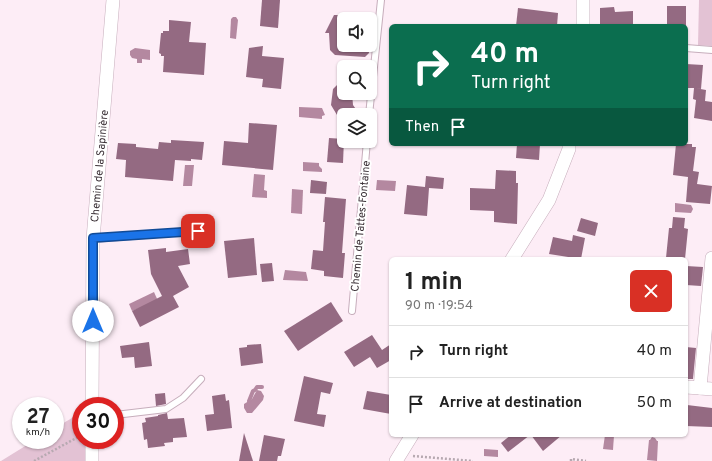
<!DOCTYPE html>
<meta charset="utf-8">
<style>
body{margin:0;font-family:Overpass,sans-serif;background:#f6f6f6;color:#222;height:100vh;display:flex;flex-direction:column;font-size:15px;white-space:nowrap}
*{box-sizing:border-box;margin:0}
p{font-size:13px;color:#767676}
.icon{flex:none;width:22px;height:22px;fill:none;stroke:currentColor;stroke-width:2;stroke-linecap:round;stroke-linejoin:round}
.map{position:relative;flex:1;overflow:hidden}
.side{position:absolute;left:389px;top:257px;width:299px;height:180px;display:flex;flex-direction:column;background:#fff;border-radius:6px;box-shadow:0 1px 3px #0004}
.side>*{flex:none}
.guide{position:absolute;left:389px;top:24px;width:299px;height:122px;border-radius:6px;box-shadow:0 1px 3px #0004;background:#0b6e4f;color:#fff;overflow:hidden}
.controls{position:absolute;left:337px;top:12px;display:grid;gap:8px}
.controls a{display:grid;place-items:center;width:40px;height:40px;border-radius:6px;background:#fff;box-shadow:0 1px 3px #0004;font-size:20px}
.speed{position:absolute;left:12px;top:397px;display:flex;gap:8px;font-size:20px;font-weight:700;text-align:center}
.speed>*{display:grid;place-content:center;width:52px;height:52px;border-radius:50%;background:#fff;box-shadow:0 1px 3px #0004;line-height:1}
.speed small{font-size:10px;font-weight:400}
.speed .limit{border:6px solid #d22;background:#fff;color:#111}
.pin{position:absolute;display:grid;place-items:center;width:34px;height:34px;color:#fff;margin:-17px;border-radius:8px;box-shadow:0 2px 6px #0006}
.me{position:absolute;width:44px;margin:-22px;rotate:0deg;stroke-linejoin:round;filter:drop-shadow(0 0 3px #0008)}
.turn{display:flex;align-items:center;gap:14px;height:84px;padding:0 16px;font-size:18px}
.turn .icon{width:52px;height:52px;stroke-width:2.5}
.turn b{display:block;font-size:28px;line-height:34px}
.then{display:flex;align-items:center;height:38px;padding:0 16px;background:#0003;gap:8px;font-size:15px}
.round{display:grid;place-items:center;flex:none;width:42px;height:42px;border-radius:6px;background:#f6f6f6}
.overview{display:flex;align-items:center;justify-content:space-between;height:68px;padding:0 16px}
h1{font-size:24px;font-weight:700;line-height:30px}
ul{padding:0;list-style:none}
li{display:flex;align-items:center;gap:12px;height:52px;padding:0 16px;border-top:1px solid #e0e0e0}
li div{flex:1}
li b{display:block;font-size:15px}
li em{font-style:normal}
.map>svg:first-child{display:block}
</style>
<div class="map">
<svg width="712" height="461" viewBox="0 0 712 461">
<rect width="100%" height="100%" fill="#fdedf6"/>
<!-- green -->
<g fill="#e3c2d4">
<polygon points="699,0 712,0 712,46 698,45"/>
<polygon points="80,407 81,440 88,440 87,461 1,461 35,440 55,440 55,428 72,418"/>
</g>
<!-- water -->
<g fill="#b488a0">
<polygon points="233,17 236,17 238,20 236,39 230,38 231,19"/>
<polygon points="135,48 150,50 150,60 142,59 142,63 137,63 137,59 132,58 130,55 130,51"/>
<polygon points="299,107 322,108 325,115 322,116 322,119 299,117"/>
<polygon points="303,162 319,163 319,166 322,169 322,172 303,171"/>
<polygon points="185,165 194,165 192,186 183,186"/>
<polygon points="254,174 265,175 264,190 267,191 267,198 252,197"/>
<polygon points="377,180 396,181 395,191 376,190"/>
<polygon points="292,189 303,190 302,214 291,213"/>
<polygon points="675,203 691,205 693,209 691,213 675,212"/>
<polygon points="285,270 306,272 308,281 283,280"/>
<polygon points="154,292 158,301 132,311 129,304"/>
<polygon points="257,390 261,391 264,396 263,400 252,413 247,413 244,408 244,404 252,399"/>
<polygon points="605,435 614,435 613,450 603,449"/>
<polygon points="652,437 655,438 657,441 658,441 657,461 647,460 649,440 650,440"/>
<polygon points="484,449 498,450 498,457 484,456"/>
</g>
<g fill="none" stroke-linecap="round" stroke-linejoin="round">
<!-- stream -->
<polyline stroke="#b488a0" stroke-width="4" points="249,401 253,391 255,390 257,387 262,387"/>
</g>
<!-- building -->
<g fill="#946a82">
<polygon points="262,0 280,0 278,28 260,26"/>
<rect x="667" y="6" width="19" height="20"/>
<polygon points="614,7 615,12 633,11 633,26 600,26 600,8"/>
<polygon points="518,8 558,13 557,26 516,26"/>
<polygon points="334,15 344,15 344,45 368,45 369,53 365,57 335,55 330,50 329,33 325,33"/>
<polygon points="169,20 191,22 189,42 206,43 204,75 163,72 164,56 161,56 161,54 159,53 161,33 163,33 163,31 169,31"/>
<polygon points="263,46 262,56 284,58 281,89 262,87 263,79 246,77 249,48"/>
<polygon points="686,64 703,65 701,89 695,88 706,90 705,101 712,102 712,121 694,118 696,100 693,99 694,88 686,88"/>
<polygon points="344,78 344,93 352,93 353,105 360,115 337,115 331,105 333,89"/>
<polygon points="249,123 277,125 273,170 222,165 224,141 248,143"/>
<polygon points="329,138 344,139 343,163 327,162"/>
<polygon points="171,140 204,142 202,160 191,159 191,161 175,160 173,181 125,177 126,160 116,159 118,143 136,144 136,147 158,149 159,142 171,143"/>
<polygon points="517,144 540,144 539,160 516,158"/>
<polygon points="676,144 692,144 692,147 696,147 693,171 699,172 697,184 712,186 710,204 686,202 688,177 673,175"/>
<polygon points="496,170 516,171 516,183 518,183 517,224 494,222 494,211 470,210 470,188 495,189"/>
<polygon points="426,176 444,178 443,189 429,188 427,216 404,214 407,185 425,187"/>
<polygon points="311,180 327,182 326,194 310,193"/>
<polygon points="325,197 346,199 342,253 345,253 343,278 324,276 324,271 311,269 313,250 323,251 325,222 323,222"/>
<polygon points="673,217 685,218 684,228 688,229 685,259 666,258 669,228 672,228"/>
<polygon points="581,218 598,223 595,236 577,231"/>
<polygon points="573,235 585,238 581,259 549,254 553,237 572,241"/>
<polygon points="254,238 257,275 228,278 224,241"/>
<polygon points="166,248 166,252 188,249 190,264 178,266 189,287 173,296 179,307 140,327 132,311 162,296 151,274 148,250"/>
<polygon points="272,263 274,281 262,282 260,264"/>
<polygon points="686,266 703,267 701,286 686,285"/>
<polygon points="331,302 343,321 298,351 284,331"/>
<polygon points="372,335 382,350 391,344 391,360 377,368 370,357 354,367 344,352"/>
<polygon points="149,342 152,366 135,368 134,357 122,358 120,346"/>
<polygon points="261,344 263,363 241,366 239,348 247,347 247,345"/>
<polygon points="686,347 696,348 693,379 686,379"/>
<polygon points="304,376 333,383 330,394 321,392 317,414 326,415 324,427 294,421"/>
<polygon points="367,391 391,395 391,414 363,409"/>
<polygon points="165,393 166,404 156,406 155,394"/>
<polygon points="225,394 226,401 229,400 232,428 207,431 205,415 214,414 212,396"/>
<polygon points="687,405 712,408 712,427 686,426"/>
<polygon points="167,413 168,419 184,418 187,437 173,438 173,442 164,443 165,446 148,448 147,439 144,440 142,423 146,422 145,418 158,416 158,415"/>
<polygon points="244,433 253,461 239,461"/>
<polygon points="264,435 285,439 281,456 278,456 277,461 259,461"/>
<polygon points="511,435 530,435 508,452 501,443"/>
<polygon points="531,435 562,435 543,451"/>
</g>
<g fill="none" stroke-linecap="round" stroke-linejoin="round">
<!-- lane casing -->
<g stroke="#c7aebc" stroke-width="8">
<g id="lane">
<polyline points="686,48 712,50"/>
<polyline points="369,115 381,0"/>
<polyline points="93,239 198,231"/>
<polyline points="352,311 367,141"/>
<polyline points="115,415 166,409 183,398 201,379"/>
</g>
</g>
<!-- street casing -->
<g stroke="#c7aebc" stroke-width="14">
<g id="street">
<polyline points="583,0 583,26"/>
<polyline points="712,258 700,388 712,389"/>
<polyline points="512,259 549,200 569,149 569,144"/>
<polyline points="686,387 700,388"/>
<polyline points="92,406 93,239 113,0"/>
<polyline points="92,440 92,461"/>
<polyline points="396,461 412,435"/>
</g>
</g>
<!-- path -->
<g stroke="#b7a9b1" stroke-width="2.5" stroke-dasharray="2 2" stroke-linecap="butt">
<polyline points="80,435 81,421"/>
<polyline points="413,456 473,461"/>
<polyline points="34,461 80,436"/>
<polyline points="571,461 571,459 586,461"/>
</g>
<!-- lane -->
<use href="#lane" stroke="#fff" stroke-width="6"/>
<!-- street -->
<use href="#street" stroke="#fff" stroke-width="13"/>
</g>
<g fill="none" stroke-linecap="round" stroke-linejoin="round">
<!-- route casing -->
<g stroke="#114b97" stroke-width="10">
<polyline id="route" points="93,321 93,238 198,231"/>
</g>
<!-- route -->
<use href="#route" stroke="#1a73e8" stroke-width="7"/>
</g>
<g text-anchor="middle" stroke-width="4" stroke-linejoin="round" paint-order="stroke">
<!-- street labels -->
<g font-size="11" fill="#382e34" stroke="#fff">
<text transform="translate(99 166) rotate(-85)" y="4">Chemin de la Sapinière</text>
<text transform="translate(360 226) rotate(-85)" y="4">Chemin de Tattes-Fontaine</text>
</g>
</g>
</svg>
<div class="controls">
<a><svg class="icon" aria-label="sound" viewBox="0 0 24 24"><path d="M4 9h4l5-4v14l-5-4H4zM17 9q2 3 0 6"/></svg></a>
<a><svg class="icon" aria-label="search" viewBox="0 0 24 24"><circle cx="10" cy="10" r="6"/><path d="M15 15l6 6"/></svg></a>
<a><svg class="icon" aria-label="layers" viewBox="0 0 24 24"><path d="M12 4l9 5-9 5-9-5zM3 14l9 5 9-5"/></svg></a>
</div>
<div class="speed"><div>27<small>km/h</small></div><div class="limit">30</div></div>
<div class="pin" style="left:198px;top:231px;background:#d93025"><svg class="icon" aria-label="arrive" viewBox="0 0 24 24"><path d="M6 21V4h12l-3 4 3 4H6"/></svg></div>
<svg class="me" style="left:93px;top:321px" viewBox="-20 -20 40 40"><circle r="19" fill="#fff"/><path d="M0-13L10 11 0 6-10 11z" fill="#1a73e8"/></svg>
<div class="guide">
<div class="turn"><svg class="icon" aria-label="right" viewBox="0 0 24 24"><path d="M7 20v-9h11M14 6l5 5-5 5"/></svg><div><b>40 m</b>Turn right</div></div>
<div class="then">Then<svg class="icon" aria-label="arrive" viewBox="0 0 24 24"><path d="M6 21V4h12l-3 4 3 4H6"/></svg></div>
</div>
<section class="side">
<div class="overview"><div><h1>1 min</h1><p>90 m · 19:54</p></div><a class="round" style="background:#d93025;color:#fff"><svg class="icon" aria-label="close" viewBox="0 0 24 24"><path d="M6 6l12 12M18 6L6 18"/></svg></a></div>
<ul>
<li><svg class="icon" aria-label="right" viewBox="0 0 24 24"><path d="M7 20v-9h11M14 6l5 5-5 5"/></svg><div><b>Turn right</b></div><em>40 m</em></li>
<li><svg class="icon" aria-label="arrive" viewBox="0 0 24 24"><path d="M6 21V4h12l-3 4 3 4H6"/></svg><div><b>Arrive at destination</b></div><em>50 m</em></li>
</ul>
</section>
</div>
